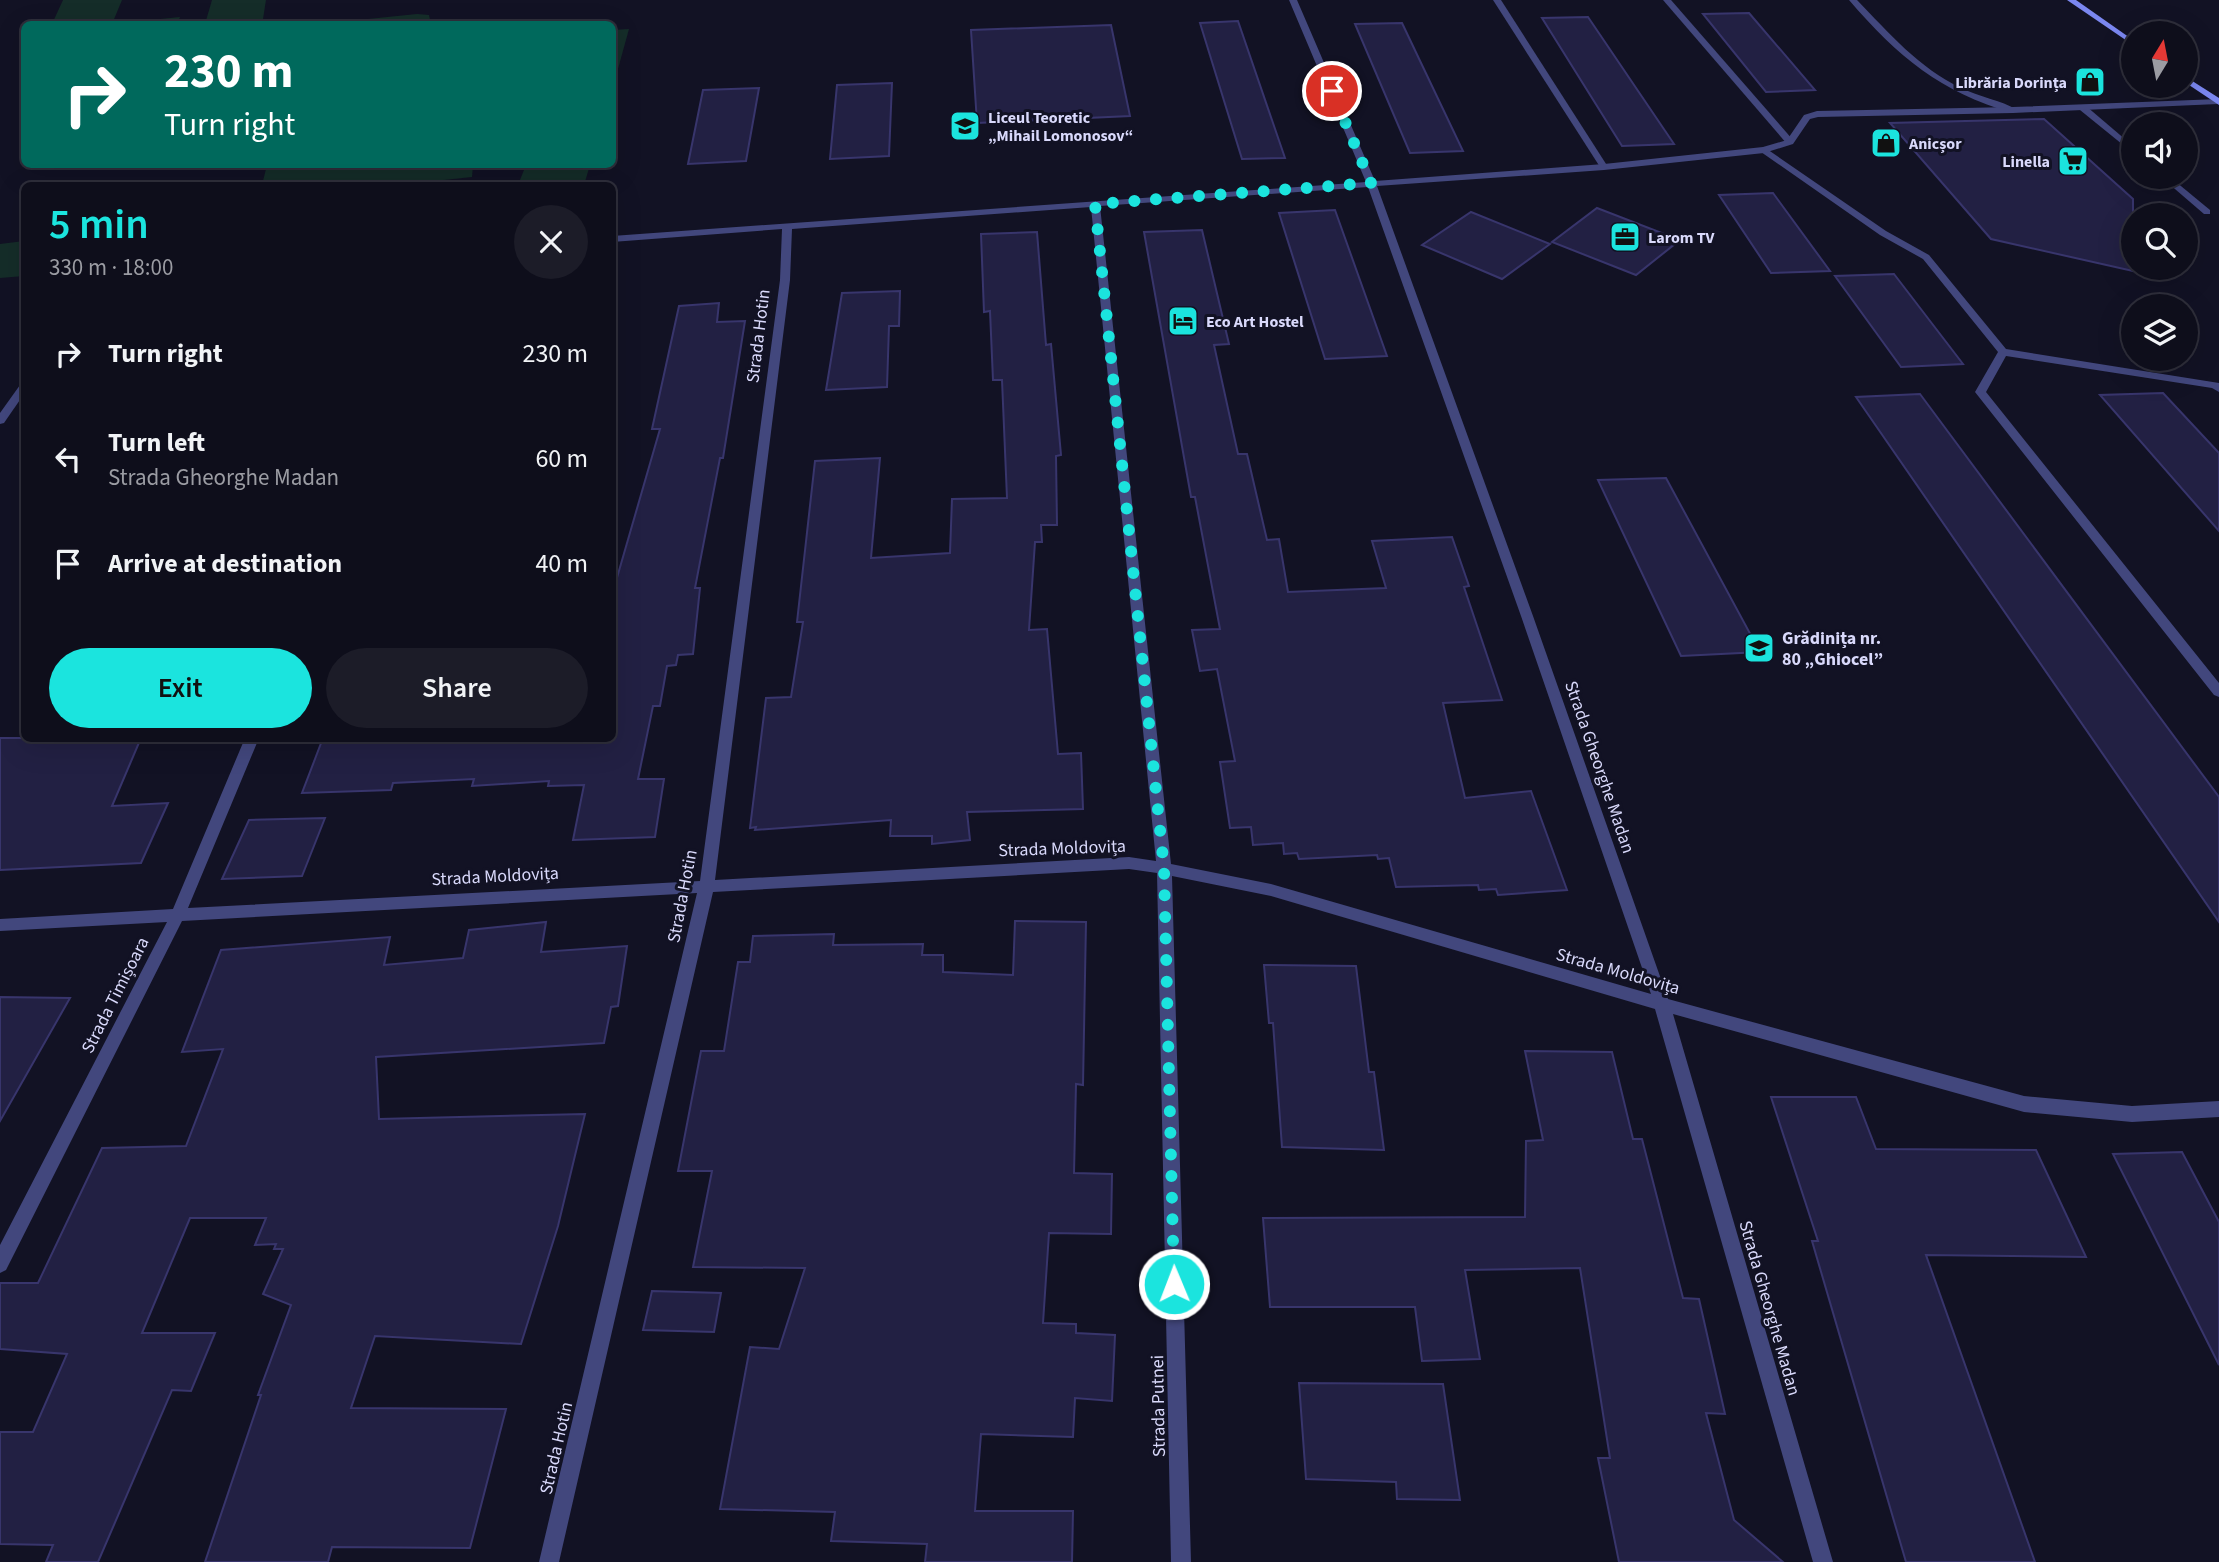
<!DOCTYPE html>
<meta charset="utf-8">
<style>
body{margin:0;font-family:"Source Sans 3",sans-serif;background:#1c1c28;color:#f1f3f6;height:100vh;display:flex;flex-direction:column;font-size:26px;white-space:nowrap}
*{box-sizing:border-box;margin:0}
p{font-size:23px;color:#9b9ca3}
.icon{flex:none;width:38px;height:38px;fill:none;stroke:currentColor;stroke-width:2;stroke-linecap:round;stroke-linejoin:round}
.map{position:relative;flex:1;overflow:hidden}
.side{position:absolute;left:21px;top:182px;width:595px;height:560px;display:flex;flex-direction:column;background:#0e0e1b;border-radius:10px;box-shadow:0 7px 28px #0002,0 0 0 2px #2e2e3a}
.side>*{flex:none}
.guide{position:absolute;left:21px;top:21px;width:595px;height:147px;border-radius:10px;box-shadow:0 7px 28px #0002,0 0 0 2px #2e2e3a;background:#00695c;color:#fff;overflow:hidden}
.needle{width:46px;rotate:10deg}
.tools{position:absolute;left:2121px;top:21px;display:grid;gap:14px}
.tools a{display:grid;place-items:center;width:77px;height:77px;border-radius:50%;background:#0e0e1b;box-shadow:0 7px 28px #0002,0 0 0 2px #2e2e3a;font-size:35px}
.pin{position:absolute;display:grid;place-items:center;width:60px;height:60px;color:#fff;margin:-30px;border:4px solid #fff;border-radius:50%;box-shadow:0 2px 7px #0007}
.me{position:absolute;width:77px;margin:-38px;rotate:359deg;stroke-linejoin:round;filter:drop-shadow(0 0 5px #0008)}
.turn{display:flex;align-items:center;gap:24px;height:147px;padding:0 28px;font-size:32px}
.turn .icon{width:91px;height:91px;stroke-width:2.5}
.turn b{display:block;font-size:49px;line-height:60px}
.round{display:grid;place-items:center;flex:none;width:74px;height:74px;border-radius:37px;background:#1c1c28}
.overview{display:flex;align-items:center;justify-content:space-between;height:119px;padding:0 28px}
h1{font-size:42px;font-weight:600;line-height:52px;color:#1be4de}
.action{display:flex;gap:14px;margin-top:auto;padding:14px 28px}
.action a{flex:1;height:80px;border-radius:42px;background:#1be4de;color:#111;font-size:28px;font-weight:600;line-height:80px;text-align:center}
.action a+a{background:#1c1c28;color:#f1f3f6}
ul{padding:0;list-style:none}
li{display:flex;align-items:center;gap:21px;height:105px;padding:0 28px}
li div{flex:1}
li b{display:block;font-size:26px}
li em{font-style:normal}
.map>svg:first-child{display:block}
</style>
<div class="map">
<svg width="2219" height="1562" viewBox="0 0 2219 1562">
<rect width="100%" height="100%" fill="#121224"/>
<!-- green -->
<g fill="#152d29">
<polygon points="63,0 122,0 112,24 180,17 177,24 52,24"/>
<polygon points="212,0 266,0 263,19 246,24 205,24"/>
<polygon points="417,14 429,15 430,20 416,24 319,24"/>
<polygon points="629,29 613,87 613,30"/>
<polygon points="267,165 473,164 473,165 472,177 387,186 262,185"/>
<polygon points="526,165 526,164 590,165 584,185 518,185"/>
<polygon points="24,241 24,276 0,278 0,244"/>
</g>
<!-- building -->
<g fill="#222043" stroke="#38356c" stroke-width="2">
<polygon points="1749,13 1815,90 1766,92 1703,14"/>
<polygon points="1588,17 1674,144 1622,146 1542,18"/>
<polygon points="1238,21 1285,158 1242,159 1200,23"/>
<polygon points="1402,23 1463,151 1410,153 1355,24"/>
<polygon points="1111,25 1130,116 977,123 971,30"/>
<polygon points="892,83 889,156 830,159 837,85"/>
<polygon points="759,88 746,161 688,164 703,90"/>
<polygon points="2044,119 2133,199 2133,271 1991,239 1890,123"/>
<polygon points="1773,193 1830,271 1771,273 1719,195"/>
<polygon points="1597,208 1680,240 1636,275 1552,242"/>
<polygon points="1335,210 1387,356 1325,359 1279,213"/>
<polygon points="1471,212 1550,244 1502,279 1422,245"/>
<polygon points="1202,230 1229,344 1214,345 1238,454 1247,454 1267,540 1279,539 1288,592 1386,588 1372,541 1452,537 1469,586 1464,587 1502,700 1443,703 1465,798 1531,791 1567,890 1498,895 1496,889 1479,890 1478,885 1396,887 1389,858 1378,859 1377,855 1299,859 1297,853 1284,854 1283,843 1253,845 1251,827 1230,828 1220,762 1235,761 1217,669 1200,671 1192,630 1220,629 1195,497 1191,497 1144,232"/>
<polygon points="1037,232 1046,345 1051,344 1061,455 1056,456 1057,525 1041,525 1042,542 1035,542 1029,630 1047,629 1058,754 1081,753 1083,809 967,812 970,840 932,844 932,836 890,836 891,820 755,830 756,827 750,828 766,698 791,697 803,622 797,622 815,461 880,458 871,558 950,553 952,499 1007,498 1002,380 993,380 990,311 984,312 981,234"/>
<polygon points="1894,274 1963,364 1901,367 1835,276"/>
<polygon points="900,291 899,326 889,326 887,387 826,390 842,293"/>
<polygon points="719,303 717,322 745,321 723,458 720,458 695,588 700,588 693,654 678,655 676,665 667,666 660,706 653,706 638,779 664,779 655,837 573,840 584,785 548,786 549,781 472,786 474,779 393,783 391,790 302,793 323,738 612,738 612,595 660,429 652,429 679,306"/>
<polygon points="2163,393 2219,453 2219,531 2100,395"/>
<polygon points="1920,394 2219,797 2219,922 1856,397"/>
<polygon points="1666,478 1760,652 1681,656 1598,480"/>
<polygon points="0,738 141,738 112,806 168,803 141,863 0,870"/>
<polygon points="325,818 302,876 222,879 249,820"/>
<polygon points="1015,921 1086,922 1083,1085 1076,1084 1074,1173 1112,1174 1111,1234 1049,1233 1043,1323 1076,1324 1076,1333 1115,1335 1112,1401 1075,1398 1073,1437 981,1434 975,1511 1073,1511 1072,1562 925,1562 927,1544 831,1541 835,1512 720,1509 750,1347 779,1349 805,1268 693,1267 712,1171 678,1171 701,1051 724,1051 738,962 750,962 753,936 834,934 833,945 923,944 922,955 943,955 943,972 1013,975"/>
<polygon points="546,922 541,952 627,946 618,1006 611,1007 604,1043 376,1057 379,1119 585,1114 558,1226 521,1344 375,1336 351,1408 506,1409 470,1548 332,1547 328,1562 205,1562 261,1395 258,1395 291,1305 263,1294 283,1249 274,1249 276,1244 255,1245 266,1218 190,1218 142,1333 215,1333 191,1391 172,1390 98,1562 46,1562 53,1545 0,1544 0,1432 33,1432 67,1354 0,1349 0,1283 38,1283 102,1148 186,1146 223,1049 182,1052 221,950 390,937 384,965 463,958 469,930"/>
<polygon points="1264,965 1356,966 1369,1072 1374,1072 1384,1150 1282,1147 1273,1023 1269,1023"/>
<polygon points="0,997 70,998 0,1121"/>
<polygon points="1525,1051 1612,1052 1633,1139 1642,1139 1683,1298 1699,1299 1725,1414 1706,1413 1734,1520 1783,1562 1619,1562 1598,1458 1610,1458 1580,1268 1465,1270 1480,1359 1422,1361 1415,1307 1270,1307 1263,1218 1525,1217 1526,1141 1543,1140"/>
<polygon points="1771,1097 1856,1097 1876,1149 2036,1150 2086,1257 1926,1255 2035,1562 1906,1562 1812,1241 1818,1241"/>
<polygon points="2182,1152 2219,1222 2219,1365 2113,1154"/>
<polygon points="652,1291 721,1293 714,1332 643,1330"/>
<polygon points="1299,1383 1443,1384 1460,1500 1397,1499 1396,1482 1306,1479"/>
</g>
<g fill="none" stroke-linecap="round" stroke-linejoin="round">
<!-- lane -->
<g fill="#42477d" fill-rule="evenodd">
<polygon points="1493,0 1501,0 1608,167 1607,169 1600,167"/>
<polygon points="1663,0 1671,0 1793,140 1793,144 1787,144"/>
<path d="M1849 0H1857C1889 33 1919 68 1961 88 1979 97 2001 100 2017 110L2013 113C1940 92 1898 57 1849 0Z"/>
<polygon points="2080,106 2086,106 2133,146 2133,153 2080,110"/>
<polygon points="1764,147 1886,231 1929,255 2006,349 2219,383 2219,392 2212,388 2006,356 1986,392 2219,683 2219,697 2214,695 1975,392 1998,352 1923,259 1880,235 1761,152 1760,150"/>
<polygon points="2161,177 2170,177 2210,210 2210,214 2204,214"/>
</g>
<!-- street -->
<g fill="#42477d" fill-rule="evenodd">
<path d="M1289 0H1297L1375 181 1604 164 1763 147 1787 140 1804 115 1817 111 2013 107 2219 99 2218 104 2013 113 1818 117 1810 119 1793 144 1764 153 1604 170 1377 186 1533 616 1668 999 2024 1096 2132 1106 2219 1101V1117L2132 1122 2024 1112 1673 1014 1833 1562H1813L1655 1009 1271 896 1172 876 1191 1562H1171L1157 873 1129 869 713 892 559 1562H539L697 893 182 921 6 1270 0 1273V1245L167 922 0 931V919L173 909 245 738H259L188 908 700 881 780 280 782 229 612 242V236L1366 182ZM1368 187 1521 616 1651 994 1271 884 1171 864 1100 206ZM1091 207 1156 861 1129 857 715 880 790 280 792 229Z"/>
<polygon points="24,384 24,394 4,423 0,424 0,413 20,385"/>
</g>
<!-- secondary -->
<g fill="#7b87f0" fill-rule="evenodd">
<polygon points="2067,0 2076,0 2133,40 2133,45"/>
<polygon points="2186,77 2219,98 2219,105 2186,83"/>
</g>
</g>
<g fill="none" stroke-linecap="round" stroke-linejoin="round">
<!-- route -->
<polyline stroke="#1be4de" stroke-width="12" stroke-dasharray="0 21.6" points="1174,1284 1164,868 1095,204 1371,183 1332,91"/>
</g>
<!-- icons -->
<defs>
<g id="shop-square" transform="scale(1.575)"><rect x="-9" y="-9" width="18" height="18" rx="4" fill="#1be4de" stroke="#121224"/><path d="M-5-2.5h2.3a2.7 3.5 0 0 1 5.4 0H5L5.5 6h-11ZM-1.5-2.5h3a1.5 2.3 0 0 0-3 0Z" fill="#111"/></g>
<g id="school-square" transform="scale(1.575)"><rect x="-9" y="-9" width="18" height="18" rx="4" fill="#1be4de" stroke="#121224"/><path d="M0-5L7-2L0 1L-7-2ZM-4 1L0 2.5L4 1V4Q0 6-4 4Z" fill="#111"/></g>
<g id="supermarket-square" transform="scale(1.575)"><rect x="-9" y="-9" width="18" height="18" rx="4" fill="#1be4de" stroke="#121224"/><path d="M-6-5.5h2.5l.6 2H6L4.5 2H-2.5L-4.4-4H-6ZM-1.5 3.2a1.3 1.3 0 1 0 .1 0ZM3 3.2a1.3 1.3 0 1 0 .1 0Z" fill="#111"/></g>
<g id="office-square" transform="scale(1.575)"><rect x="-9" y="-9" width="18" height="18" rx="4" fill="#1be4de" stroke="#121224"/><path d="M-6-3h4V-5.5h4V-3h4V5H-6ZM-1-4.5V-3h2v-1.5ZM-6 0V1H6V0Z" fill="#111"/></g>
<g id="hotel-square" transform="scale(1.575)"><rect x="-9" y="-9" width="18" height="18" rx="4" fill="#1be4de" stroke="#121224"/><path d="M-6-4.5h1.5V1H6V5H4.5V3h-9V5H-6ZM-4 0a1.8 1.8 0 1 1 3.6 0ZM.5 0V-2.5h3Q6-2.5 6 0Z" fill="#111"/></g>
</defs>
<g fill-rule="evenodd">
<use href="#shop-square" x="2090" y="82"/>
<use href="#school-square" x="965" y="126"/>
<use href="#shop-square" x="1886" y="143"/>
<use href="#supermarket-square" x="2073" y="161"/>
<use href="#office-square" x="1625" y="237"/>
<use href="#hotel-square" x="1183" y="321"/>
<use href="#school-square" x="1759" y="648"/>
</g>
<g text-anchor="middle" stroke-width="6" stroke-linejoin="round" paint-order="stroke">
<!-- far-poi labels -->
<g font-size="16" font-weight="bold" fill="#d9d9fb" stroke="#121224" text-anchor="start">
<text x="2067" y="88" text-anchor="end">Librăria Dorința</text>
<text x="988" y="123">Liceul Teoretic<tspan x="988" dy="18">„Mihail Lomonosov“</tspan></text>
<text x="1909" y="149">Anicșor</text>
<text x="2050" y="167" text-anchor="end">Linella</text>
<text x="1648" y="243">Larom TV</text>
<text x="1206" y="327">Eco Art Hostel</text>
</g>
<!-- street labels -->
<g font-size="18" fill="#d9d9fb" stroke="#121224">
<text transform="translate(758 336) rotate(-83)" y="6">Strada Hotin</text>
<text transform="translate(1600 767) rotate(71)" y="6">Strada Gheorghe Madan</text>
<text transform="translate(1062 848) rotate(-2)" y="6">Strada Moldovița</text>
<text transform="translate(495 876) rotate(-3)" y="6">Strada Moldovița</text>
<text transform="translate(682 896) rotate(-79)" y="6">Strada Hotin</text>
<text transform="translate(1618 971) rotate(16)" y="6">Strada Moldovița</text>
<text transform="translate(115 995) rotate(-63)" y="6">Strada Timișoara</text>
<text transform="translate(1770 1308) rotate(74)" y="6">Strada Gheorghe Madan</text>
<text transform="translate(1158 1406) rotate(-91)" y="6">Strada Putnei</text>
<text transform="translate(556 1448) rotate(-77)" y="6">Strada Hotin</text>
</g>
<!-- poi labels -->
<g font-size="18" font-weight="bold" fill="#d9d9fb" stroke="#121224" text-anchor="start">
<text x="1782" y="644">Grădinița nr.<tspan x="1782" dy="21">80 „Ghiocel”</tspan></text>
</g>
</g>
</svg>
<div class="tools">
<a><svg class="needle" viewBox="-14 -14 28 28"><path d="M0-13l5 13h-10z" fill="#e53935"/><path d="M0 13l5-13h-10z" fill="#9b9ca3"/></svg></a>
<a><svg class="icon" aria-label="sound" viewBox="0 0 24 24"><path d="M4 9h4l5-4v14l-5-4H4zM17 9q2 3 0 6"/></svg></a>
<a><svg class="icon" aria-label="search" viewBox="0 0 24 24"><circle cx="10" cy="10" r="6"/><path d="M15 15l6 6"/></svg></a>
<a><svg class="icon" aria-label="layers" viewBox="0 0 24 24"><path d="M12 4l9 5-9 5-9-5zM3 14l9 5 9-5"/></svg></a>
</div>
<div class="pin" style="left:1332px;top:91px;background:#d93025"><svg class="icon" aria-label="arrive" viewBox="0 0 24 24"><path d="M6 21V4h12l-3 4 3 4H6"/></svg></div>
<svg class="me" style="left:1174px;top:1284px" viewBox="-20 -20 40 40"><circle r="17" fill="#1be4de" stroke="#fff" stroke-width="3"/><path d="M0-11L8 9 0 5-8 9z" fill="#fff"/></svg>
<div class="guide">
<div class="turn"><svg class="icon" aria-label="right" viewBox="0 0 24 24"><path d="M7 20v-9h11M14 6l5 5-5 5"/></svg><div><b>230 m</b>Turn right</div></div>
</div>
<section class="side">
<div class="overview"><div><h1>5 min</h1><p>330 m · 18:00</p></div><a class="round"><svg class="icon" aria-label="close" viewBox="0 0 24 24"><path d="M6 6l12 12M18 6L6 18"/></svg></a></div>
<ul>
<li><svg class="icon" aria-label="right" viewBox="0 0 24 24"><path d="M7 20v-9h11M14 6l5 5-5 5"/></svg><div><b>Turn right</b></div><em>230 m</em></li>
<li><svg class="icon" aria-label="left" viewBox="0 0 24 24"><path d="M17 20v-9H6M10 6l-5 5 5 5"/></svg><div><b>Turn left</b><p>Strada Gheorghe Madan</p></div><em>60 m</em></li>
<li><svg class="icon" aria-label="arrive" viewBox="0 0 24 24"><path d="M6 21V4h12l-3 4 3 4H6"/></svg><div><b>Arrive at destination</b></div><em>40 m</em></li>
</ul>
<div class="action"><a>Exit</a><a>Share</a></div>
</section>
</div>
